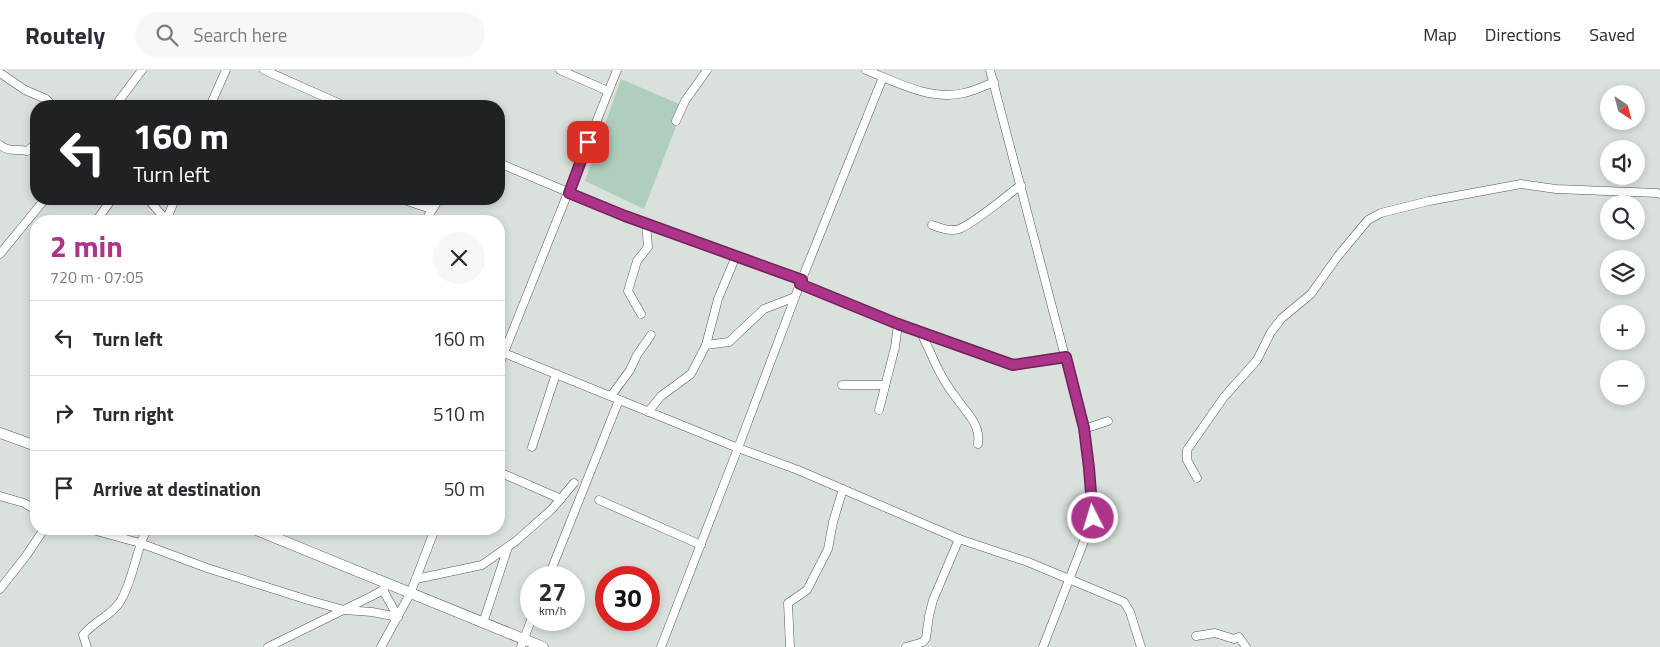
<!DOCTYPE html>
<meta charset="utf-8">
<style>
body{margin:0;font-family:"Titillium Web",sans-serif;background:#f7f7f7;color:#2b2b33;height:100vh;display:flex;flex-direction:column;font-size:19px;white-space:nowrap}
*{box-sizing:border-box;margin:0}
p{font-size:16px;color:#7c7c81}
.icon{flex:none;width:28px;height:28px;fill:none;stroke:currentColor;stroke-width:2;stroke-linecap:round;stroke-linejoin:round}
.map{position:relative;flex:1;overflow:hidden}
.side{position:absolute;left:30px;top:145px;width:475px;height:320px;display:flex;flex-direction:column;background:#fff;border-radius:20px;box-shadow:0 2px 8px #0003}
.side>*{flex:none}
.top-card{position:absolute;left:30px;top:30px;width:475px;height:105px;border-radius:20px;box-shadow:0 2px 8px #0003;background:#202124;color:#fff;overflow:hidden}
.needle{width:32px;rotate:144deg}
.fabs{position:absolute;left:1600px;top:15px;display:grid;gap:10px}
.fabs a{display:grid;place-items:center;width:45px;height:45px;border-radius:50%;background:#fff;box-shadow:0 2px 8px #0003;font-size:25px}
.speed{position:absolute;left:520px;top:496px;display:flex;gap:10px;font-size:25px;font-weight:700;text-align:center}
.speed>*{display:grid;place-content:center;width:65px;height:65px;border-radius:50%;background:#fff;box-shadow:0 2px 8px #0003;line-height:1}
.speed small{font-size:12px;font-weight:400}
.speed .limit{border:8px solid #d22;background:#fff;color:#111}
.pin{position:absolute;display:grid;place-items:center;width:42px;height:42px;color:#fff;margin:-21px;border-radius:10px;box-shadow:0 2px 8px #0006}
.me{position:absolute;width:55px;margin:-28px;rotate:355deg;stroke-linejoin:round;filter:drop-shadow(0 0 4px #0008)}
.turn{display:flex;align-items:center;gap:18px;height:105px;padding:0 20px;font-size:22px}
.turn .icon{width:65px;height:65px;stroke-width:2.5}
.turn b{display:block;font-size:35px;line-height:42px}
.round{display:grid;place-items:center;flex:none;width:52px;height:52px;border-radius:26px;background:#f7f7f7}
.headline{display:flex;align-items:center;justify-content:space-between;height:85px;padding:0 20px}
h1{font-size:30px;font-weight:700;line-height:38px;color:#ac3489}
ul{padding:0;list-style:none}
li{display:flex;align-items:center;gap:15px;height:75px;padding:0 20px;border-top:1px solid #e1e1e2}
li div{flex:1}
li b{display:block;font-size:19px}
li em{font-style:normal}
header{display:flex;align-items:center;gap:30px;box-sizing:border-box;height:70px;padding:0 25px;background:#fff;border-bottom:1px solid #e1e1e2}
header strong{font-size:24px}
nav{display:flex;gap:28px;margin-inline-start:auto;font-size:18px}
.search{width:350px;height:45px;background:#f7f7f7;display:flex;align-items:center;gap:12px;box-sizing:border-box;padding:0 18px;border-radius:28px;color:#7c7c81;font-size:19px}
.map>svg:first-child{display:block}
</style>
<header>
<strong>Routely</strong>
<div class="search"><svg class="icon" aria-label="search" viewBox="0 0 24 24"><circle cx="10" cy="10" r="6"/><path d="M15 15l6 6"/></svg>Search here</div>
<nav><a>Map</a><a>Directions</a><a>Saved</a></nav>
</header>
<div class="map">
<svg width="1660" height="577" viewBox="0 0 1660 577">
<rect width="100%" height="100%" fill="#dae1dd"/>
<!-- green -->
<polygon fill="#b0cebd" points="621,9 684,36 644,139 585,111"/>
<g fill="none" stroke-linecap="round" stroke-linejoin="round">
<!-- minor casing -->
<g stroke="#535955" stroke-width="9">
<g id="minor">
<polyline points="264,0 345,36"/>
<polyline points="560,0 608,21"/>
<path d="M866 0C896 12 931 31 964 23 974 21 984 16 994 12"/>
<polyline points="990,0 1084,359 1089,398 1093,448 1043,577"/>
<polyline points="0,3 25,20 46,29 53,36"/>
<polyline points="115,36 142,0"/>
<polyline points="210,36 226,0"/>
<polyline points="676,51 685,31 707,0"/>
<path d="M0 75C8 82 17 79 27 81L36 74"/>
<polyline points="499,93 625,146 802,210"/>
<polyline points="148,129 166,150"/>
<polyline points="401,129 431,139"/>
<polyline points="96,151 112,129"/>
<polyline points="166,151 175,129"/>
<polyline points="425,151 439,129"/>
<path d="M932 155C940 158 950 162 959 159 975 153 1006 126 1021 115"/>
<polyline points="0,184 45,129"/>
<polyline points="800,214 898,254 1013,295 1066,287"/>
<polyline points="641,244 628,221 637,191 648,177 646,153"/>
<path d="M921 263C927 274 932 287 938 299 943 309 950 320 957 329 967 343 981 355 978 374"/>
<polyline points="706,275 718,229 736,186"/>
<polyline points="499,281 738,378 798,400 959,469 1028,492 1124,532 1130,542 1141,577"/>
<polyline points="499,295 617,0"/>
<polyline points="842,315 885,315"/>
<polyline points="611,326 630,300 637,285 651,265"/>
<polyline points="879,340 895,277 898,254"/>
<polyline points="648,342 661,326 691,304 706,275 729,272 764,239 795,227"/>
<polyline points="1084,359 1108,351"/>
<polyline points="532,377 556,304"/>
<polyline points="499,402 561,429"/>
<polyline points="1197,408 1187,390 1187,380 1224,327 1257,290 1271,262 1282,248 1311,224 1338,186 1368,150 1381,143 1429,131 1521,114 1556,119 1657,123 1660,124"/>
<polyline points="0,426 24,433 36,440"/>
<polyline points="599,430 701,475"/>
<polyline points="89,459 140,473 207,498 308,530 344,540 372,542 398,547"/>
<polyline points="548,508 619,330"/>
<polyline points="416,509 482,495 516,471 552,439 574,413"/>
<polyline points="0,519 26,486 44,459"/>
<polyline points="383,520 398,547"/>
<polyline points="483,553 508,477"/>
<polyline points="1196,566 1215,563 1234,569 1239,567 1246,577"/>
<path d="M87 577 83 565C94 551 111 546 120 532 134 509 135 482 147 459"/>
<polyline points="268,577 370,527 383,520 386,514"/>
<polyline points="381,577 410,524 435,459"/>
<polyline points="521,577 531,550"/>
<polyline points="661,577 738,378 800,214 883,7"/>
<polyline points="790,577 788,533 807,520 828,479 833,452 843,419"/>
<polyline points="906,577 923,572 926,568 929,546 933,530 959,469"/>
</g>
</g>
<!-- tertiary casing -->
<g stroke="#535955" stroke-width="11">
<g id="tertiary">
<polyline points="0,363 36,376"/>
<polyline points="254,459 543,577"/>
</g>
</g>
<!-- minor -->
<use href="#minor" stroke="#fff" stroke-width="8"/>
<!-- tertiary -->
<use href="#tertiary" stroke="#fff" stroke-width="10"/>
</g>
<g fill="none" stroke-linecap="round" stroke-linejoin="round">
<!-- route casing -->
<g stroke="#702259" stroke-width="12">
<polyline id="route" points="588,72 569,123 625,146 802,210 800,214 898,254 1013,295 1066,287 1084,358 1089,398 1093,448"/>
</g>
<!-- route -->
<use href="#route" stroke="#ac3489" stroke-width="9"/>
</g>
</svg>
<div class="fabs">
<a><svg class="needle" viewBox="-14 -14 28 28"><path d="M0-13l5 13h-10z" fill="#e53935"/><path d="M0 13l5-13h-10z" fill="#7c7c81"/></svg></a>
<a><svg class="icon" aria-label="sound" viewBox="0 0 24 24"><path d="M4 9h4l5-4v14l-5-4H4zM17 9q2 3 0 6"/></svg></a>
<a><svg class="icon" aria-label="search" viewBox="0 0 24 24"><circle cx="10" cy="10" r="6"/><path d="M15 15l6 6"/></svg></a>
<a><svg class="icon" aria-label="layers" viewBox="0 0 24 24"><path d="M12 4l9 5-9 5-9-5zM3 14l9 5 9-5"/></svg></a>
<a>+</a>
<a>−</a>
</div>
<div class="speed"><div>27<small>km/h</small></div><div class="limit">30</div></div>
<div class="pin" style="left:588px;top:72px;background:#d93025"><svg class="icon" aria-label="arrive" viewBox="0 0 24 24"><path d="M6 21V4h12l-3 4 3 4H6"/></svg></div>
<svg class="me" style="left:1093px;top:448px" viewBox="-20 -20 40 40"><circle r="17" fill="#ac3489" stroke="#fff" stroke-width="3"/><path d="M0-11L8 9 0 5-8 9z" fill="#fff"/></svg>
<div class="top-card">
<div class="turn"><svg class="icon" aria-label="left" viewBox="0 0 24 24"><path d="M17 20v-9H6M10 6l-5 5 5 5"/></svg><div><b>160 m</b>Turn left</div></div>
</div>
<section class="side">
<div class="headline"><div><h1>2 min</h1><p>720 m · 07:05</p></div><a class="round"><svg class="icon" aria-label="close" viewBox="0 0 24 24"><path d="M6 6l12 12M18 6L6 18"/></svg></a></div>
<ul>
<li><svg class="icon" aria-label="left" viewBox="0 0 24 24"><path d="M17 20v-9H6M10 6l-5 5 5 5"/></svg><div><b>Turn left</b></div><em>160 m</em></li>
<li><svg class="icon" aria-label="right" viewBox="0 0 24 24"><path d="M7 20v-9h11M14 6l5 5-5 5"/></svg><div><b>Turn right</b></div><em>510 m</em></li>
<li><svg class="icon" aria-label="arrive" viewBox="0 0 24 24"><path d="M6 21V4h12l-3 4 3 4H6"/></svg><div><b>Arrive at destination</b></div><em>50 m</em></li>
</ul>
</section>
</div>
